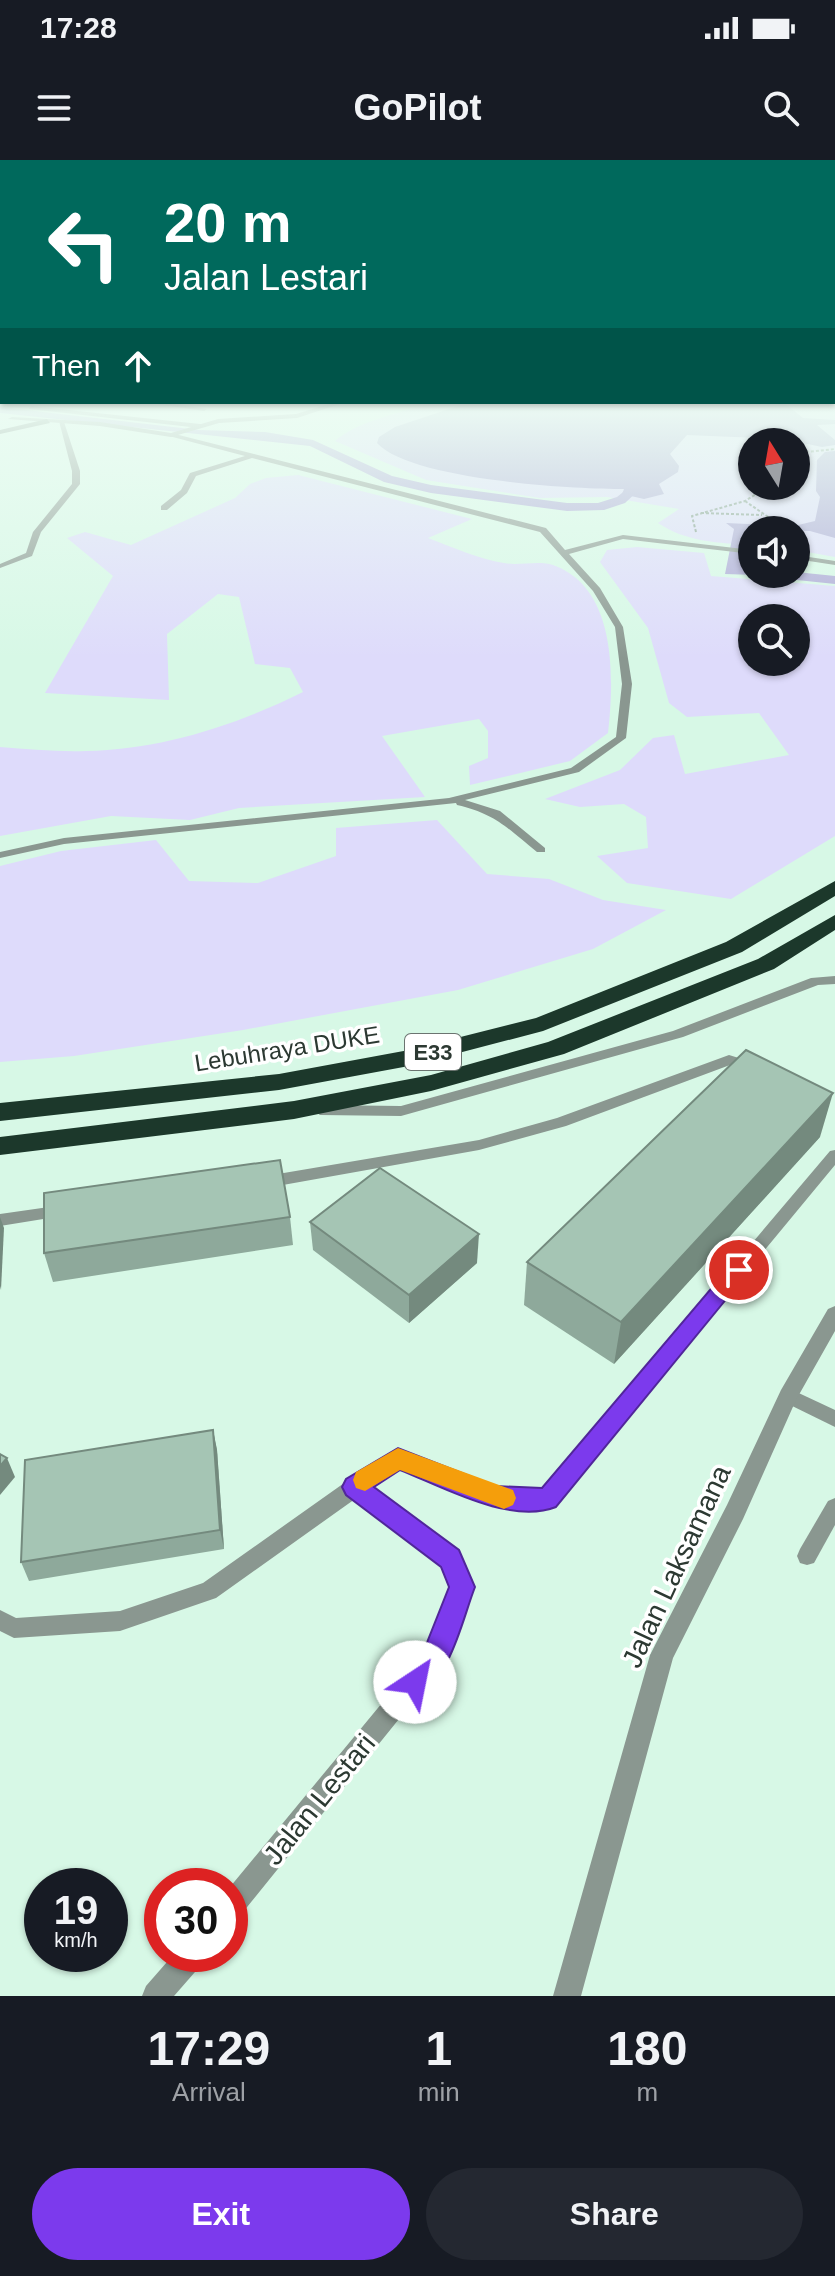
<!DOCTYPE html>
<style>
body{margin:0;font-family:Helvetica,sans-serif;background:#242831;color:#f1f3f6;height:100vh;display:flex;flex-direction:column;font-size:30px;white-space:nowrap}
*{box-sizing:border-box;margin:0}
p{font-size:26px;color:#9ea1a6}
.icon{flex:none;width:44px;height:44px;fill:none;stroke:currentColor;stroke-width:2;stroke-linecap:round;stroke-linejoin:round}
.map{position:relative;height:1836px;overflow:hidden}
.details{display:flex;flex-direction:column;background:#171b24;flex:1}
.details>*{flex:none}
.guide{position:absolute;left:0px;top:0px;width:836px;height:244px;box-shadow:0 2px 6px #0004;background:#00695c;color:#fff;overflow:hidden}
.needle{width:52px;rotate:349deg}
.buttons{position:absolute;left:738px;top:268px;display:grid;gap:16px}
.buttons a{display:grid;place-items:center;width:72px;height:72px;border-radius:50%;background:#171b24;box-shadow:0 2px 6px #0004;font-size:40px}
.speed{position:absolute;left:24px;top:1708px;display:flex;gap:16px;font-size:40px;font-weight:700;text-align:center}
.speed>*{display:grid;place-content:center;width:104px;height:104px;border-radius:50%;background:#171b24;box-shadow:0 2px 6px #0004;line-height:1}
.speed small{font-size:20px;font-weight:400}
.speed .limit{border:12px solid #d22;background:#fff;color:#111}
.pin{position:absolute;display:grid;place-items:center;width:68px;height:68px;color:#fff;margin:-34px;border:4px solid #fff;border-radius:50%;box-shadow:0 2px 8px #0007}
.me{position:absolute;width:88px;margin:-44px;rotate:34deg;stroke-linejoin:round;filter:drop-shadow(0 0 6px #0008)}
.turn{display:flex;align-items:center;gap:28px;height:168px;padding:0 32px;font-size:36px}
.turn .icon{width:104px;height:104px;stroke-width:2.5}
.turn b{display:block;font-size:56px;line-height:68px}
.then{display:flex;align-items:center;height:76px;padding:0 32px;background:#0003;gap:16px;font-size:30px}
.eta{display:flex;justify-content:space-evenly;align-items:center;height:136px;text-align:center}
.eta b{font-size:48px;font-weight:600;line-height:56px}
.cta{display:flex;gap:16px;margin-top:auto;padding:16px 32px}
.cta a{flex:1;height:92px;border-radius:48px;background:#7c3aed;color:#fff;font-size:32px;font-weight:600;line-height:92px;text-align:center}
.cta a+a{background:#242831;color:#f1f3f6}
.status{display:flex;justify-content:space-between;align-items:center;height:56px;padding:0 40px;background:#171b24;direction:ltr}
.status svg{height:22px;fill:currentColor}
header{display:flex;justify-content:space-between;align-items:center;height:104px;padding:0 32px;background:#171b24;font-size:36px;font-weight:600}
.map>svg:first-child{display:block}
</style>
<div class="status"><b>17:28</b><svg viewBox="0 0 49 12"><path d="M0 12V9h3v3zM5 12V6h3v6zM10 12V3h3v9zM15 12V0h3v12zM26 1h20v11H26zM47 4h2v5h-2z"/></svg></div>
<header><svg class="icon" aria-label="menu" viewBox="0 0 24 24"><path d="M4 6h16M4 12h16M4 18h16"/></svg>GoPilot<svg class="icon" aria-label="search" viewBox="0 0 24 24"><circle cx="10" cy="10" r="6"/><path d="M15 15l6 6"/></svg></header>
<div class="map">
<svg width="835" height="1836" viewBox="0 0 835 1836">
<rect width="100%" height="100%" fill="#d7f8e6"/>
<!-- green -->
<g fill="#dedbfb" fill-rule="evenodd">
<path d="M433 242H832L835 245V397L796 390V370H752V385C719 383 686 382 658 363L679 349 607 337 540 338 426 320 335 281C361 259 400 254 433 242ZM752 282H796V326H752Z"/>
<path d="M298 315 472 359 428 378C452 387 479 399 504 403 519 406 539 400 553 405 618 428 614 520 608 573L570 601 470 625 469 606 488 598V571L479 559 382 576 425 637 239 648 190 660 111 656 0 676V587C28 589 57 592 86 591 160 590 237 565 303 532L290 508 255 504 239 437 218 434 167 474 169 540 45 533 113 416 67 378 85 372 131 385 235 338 250 324 266 318Z"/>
<path d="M637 387 704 393 711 416 835 426V676L731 739 627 723 597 696 648 688 646 657 624 644 580 647 545 639 620 610 653 578 674 575 685 614 789 595 759 553 687 557 669 543 648 468 600 402 607 390ZM752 458H796V502H752Z"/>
<polygon points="437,660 487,714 549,719 603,740 666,750 593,789 458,830 243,870 74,896 0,902 0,706 61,691 156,680 189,721 258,723 336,696 336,668"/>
</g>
<!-- water -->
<g fill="#aca7d6">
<path d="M470 242H783L803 258 835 260V264L817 265 835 280V285L822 287 783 279 687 275 670 294 679 306 678 312 659 324 664 334 644 339 622 334 624 329C572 329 411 320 377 283L379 277 395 267Z"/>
<polygon points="835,291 835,378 810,371 752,370 752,414 789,416 725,414 734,369 726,363 794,366 815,361 820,337 816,331 817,300 825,292"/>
</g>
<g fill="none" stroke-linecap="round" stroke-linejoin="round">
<!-- canal -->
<g fill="#aca7d6" fill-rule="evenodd">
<polygon points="0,247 199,270 265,272 313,280 392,316 431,325 567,343 598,343 617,337 627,329 626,307 632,303 638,307 639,330 625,343 604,350 567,351 431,333 384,322 310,286 0,253"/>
<polygon points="796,412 835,416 835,424 778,418 771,414"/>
</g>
<!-- path-far1 -->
<g stroke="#839a8d" stroke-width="2" stroke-dasharray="3 2" stroke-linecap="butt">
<polyline points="796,293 835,289"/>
<polyline points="745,341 771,359"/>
<polyline points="701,353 762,355"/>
<polyline points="696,372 692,356 745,341 769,326"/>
<polyline points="796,376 801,381"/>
</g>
<!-- path -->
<polyline stroke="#839a8d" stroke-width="3" stroke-dasharray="4 3" stroke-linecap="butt" points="799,379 803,383"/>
<!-- service -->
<g fill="#8a9790" fill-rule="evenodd">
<polygon points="144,242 162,242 207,249 204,251"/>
<polygon points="31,246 200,264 203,266 200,268 29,249"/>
<polygon points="59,261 64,262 80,311 80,324 41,372 32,396 0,408 0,404 26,393 33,372 72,324 72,311"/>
<path d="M171 273 546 368 565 390 623 375 752 390V394L623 379 569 394 600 428 623 467 632 524 626 578 579 612 465 640 500 651 545 688V692H537C507 668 496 654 457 645L456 643 64 684 0 698V692L64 678 449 638 571 608 616 577 622 524 615 467 593 431 540 372 252 298 196 316 187 333 167 350H161V346L181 330 190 313 245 296 169 276Z"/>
<polygon points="796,395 835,401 835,405 796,399"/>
<polygon points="835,816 835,824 818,825 683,877 401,956 320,955 313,950 320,945 401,946 673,871 811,818"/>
<polygon points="729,895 755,903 757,906 750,911 730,905 566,966 479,990 266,1028 261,1026 258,1022 261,1018 266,1016 479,980 557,958"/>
<polygon points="835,990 835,1005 554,1345 547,1348 495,1346 400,1307 370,1328 421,1366 424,1372 421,1378 414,1381 407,1378 355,1339 216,1438 120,1471 14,1478 0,1471 0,1450 16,1458 120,1451 203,1423 347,1321 398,1290 495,1328 543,1330 830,991"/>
<polygon points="63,1045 68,1047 71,1051 68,1055 0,1066 0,1054"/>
<polygon points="788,1228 835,1250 835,1267 782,1241 779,1236 782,1231"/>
<polygon points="835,1338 835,1365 814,1403 807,1405 800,1403 797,1396 800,1389 828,1341"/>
</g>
<!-- minor -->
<g fill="#8a9790" fill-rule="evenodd">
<polygon points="835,1146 835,1171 796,1240 743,1359 673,1498 581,1836 553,1836 650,1495 727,1345 781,1230 828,1149"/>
<polygon points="414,1362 458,1392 473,1427 441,1507 239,1757 230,1761 230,1727 425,1491 451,1427 442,1406 406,1379 403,1372 406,1365"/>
<polygon points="174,1794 206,1794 202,1804 174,1836 142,1836 146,1826"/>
</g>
<!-- tertiary -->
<polygon fill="#8a9790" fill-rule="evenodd" points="335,242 346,242 297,258 219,263 171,277 100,266 8,259 12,257 100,262 171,273 218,259 296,254"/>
<!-- secondary -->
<polygon fill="#5a6e63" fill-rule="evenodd" points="47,259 50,263 0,274 0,270"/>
<!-- motorway -->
<g fill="#1c382b" fill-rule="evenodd">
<polygon points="835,721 835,736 742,792 543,871 409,906 279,930 0,961 0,943 279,914 409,890 536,858 726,782"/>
<polygon points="835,755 835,770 774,809 564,894 431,931 294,959 0,995 0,977 294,941 431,915 548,882 758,799"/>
</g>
</g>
<!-- wall -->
<g fill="#8ea99b">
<polygon points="820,977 614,1204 524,1145 527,1102"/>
<polygon points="290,1057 293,1085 53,1122 44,1093"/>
<polygon points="310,1062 477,1103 409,1163 313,1090"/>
<polygon points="213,1270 217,1290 224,1389 29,1421 21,1402"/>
</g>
<!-- shaded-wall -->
<g fill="#748a7e">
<polygon points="833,933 820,977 614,1204 621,1162"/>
<polygon points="0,1057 4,1068 1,1130 0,1126"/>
<polygon points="479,1074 477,1103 409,1163 409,1135"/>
<polygon points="213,1270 217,1290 224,1389 220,1370"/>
<polygon points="7,1298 15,1317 0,1335 0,1306"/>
</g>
<!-- building -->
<g fill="#a5c5b4" stroke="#748a7e" stroke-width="2">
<polygon points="746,890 833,933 621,1162 527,1102"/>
<polygon points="280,1000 290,1057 44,1093 44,1033"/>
<polygon points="380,1008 479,1074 409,1135 310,1062"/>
<polygon points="213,1270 220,1370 21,1402 25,1300"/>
<polygon points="0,1294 7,1298 0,1306"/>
</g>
<!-- sky -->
<linearGradient id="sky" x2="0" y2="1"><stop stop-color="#90afe1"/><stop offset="0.48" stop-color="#edfcf4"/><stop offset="1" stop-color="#edfcf4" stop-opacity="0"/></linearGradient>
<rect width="835" height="498" fill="url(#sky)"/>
<!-- route -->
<path fill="#7c3aed" stroke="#51269a" stroke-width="2" d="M739 1101 746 1104 750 1110 746 1115 556 1347C510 1365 443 1327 400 1310L374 1327 459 1390 475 1427C462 1460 451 1520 415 1535L405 1531 401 1522 424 1490 449 1427 441 1407 346 1335 342 1327 346 1319 398 1288 495 1326 542 1328 732 1104Z"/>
<!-- slow -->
<polygon fill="#f59e0b" points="398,1288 513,1330 516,1338 513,1345 504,1349 400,1310 365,1331 356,1328 353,1320 356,1312"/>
<g text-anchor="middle" stroke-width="7" stroke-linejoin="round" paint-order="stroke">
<!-- shield labels -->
<rect fill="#fff" stroke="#6b7470" stroke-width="2" x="405" y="874" width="56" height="36" rx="6"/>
<g font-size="22" font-weight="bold" fill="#2c3932">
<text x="433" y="900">E33</text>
</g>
<!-- street labels -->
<g font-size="24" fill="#2c3932" stroke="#fff">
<text transform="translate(287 889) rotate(-9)" y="8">Lebuhraya DUKE</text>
</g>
<!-- near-street labels -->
<g font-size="28" fill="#2c3932" stroke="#fff">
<text transform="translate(676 1406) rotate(-65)" y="10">Jalan Laksamana</text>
<text transform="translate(319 1639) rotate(-51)" y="10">Jalan Lestari</text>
</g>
</g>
</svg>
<div class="buttons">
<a><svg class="needle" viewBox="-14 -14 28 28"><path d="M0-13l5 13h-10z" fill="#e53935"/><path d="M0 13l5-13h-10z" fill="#9ea1a6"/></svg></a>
<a><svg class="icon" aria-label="sound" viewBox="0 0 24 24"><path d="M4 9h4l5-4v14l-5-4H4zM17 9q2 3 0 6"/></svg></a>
<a><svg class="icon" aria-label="search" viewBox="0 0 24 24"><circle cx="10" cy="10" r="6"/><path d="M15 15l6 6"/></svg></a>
</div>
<div class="speed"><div>19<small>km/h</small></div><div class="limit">30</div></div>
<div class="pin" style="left:739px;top:1110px;background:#d93025"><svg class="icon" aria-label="arrive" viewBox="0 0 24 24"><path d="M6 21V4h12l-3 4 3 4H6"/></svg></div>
<svg class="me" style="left:415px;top:1522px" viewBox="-20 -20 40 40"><circle r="19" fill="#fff"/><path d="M0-13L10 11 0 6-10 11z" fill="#7c3aed"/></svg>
<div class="guide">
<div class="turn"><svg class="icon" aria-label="left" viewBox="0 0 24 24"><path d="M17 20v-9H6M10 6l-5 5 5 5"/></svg><div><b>20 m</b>Jalan Lestari</div></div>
<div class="then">Then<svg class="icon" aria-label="ahead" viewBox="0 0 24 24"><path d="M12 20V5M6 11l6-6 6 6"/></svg></div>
</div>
</div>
<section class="details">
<div class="eta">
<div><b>17:29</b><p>Arrival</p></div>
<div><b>1</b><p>min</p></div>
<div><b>180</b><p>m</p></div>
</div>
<div class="cta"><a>Exit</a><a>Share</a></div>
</section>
